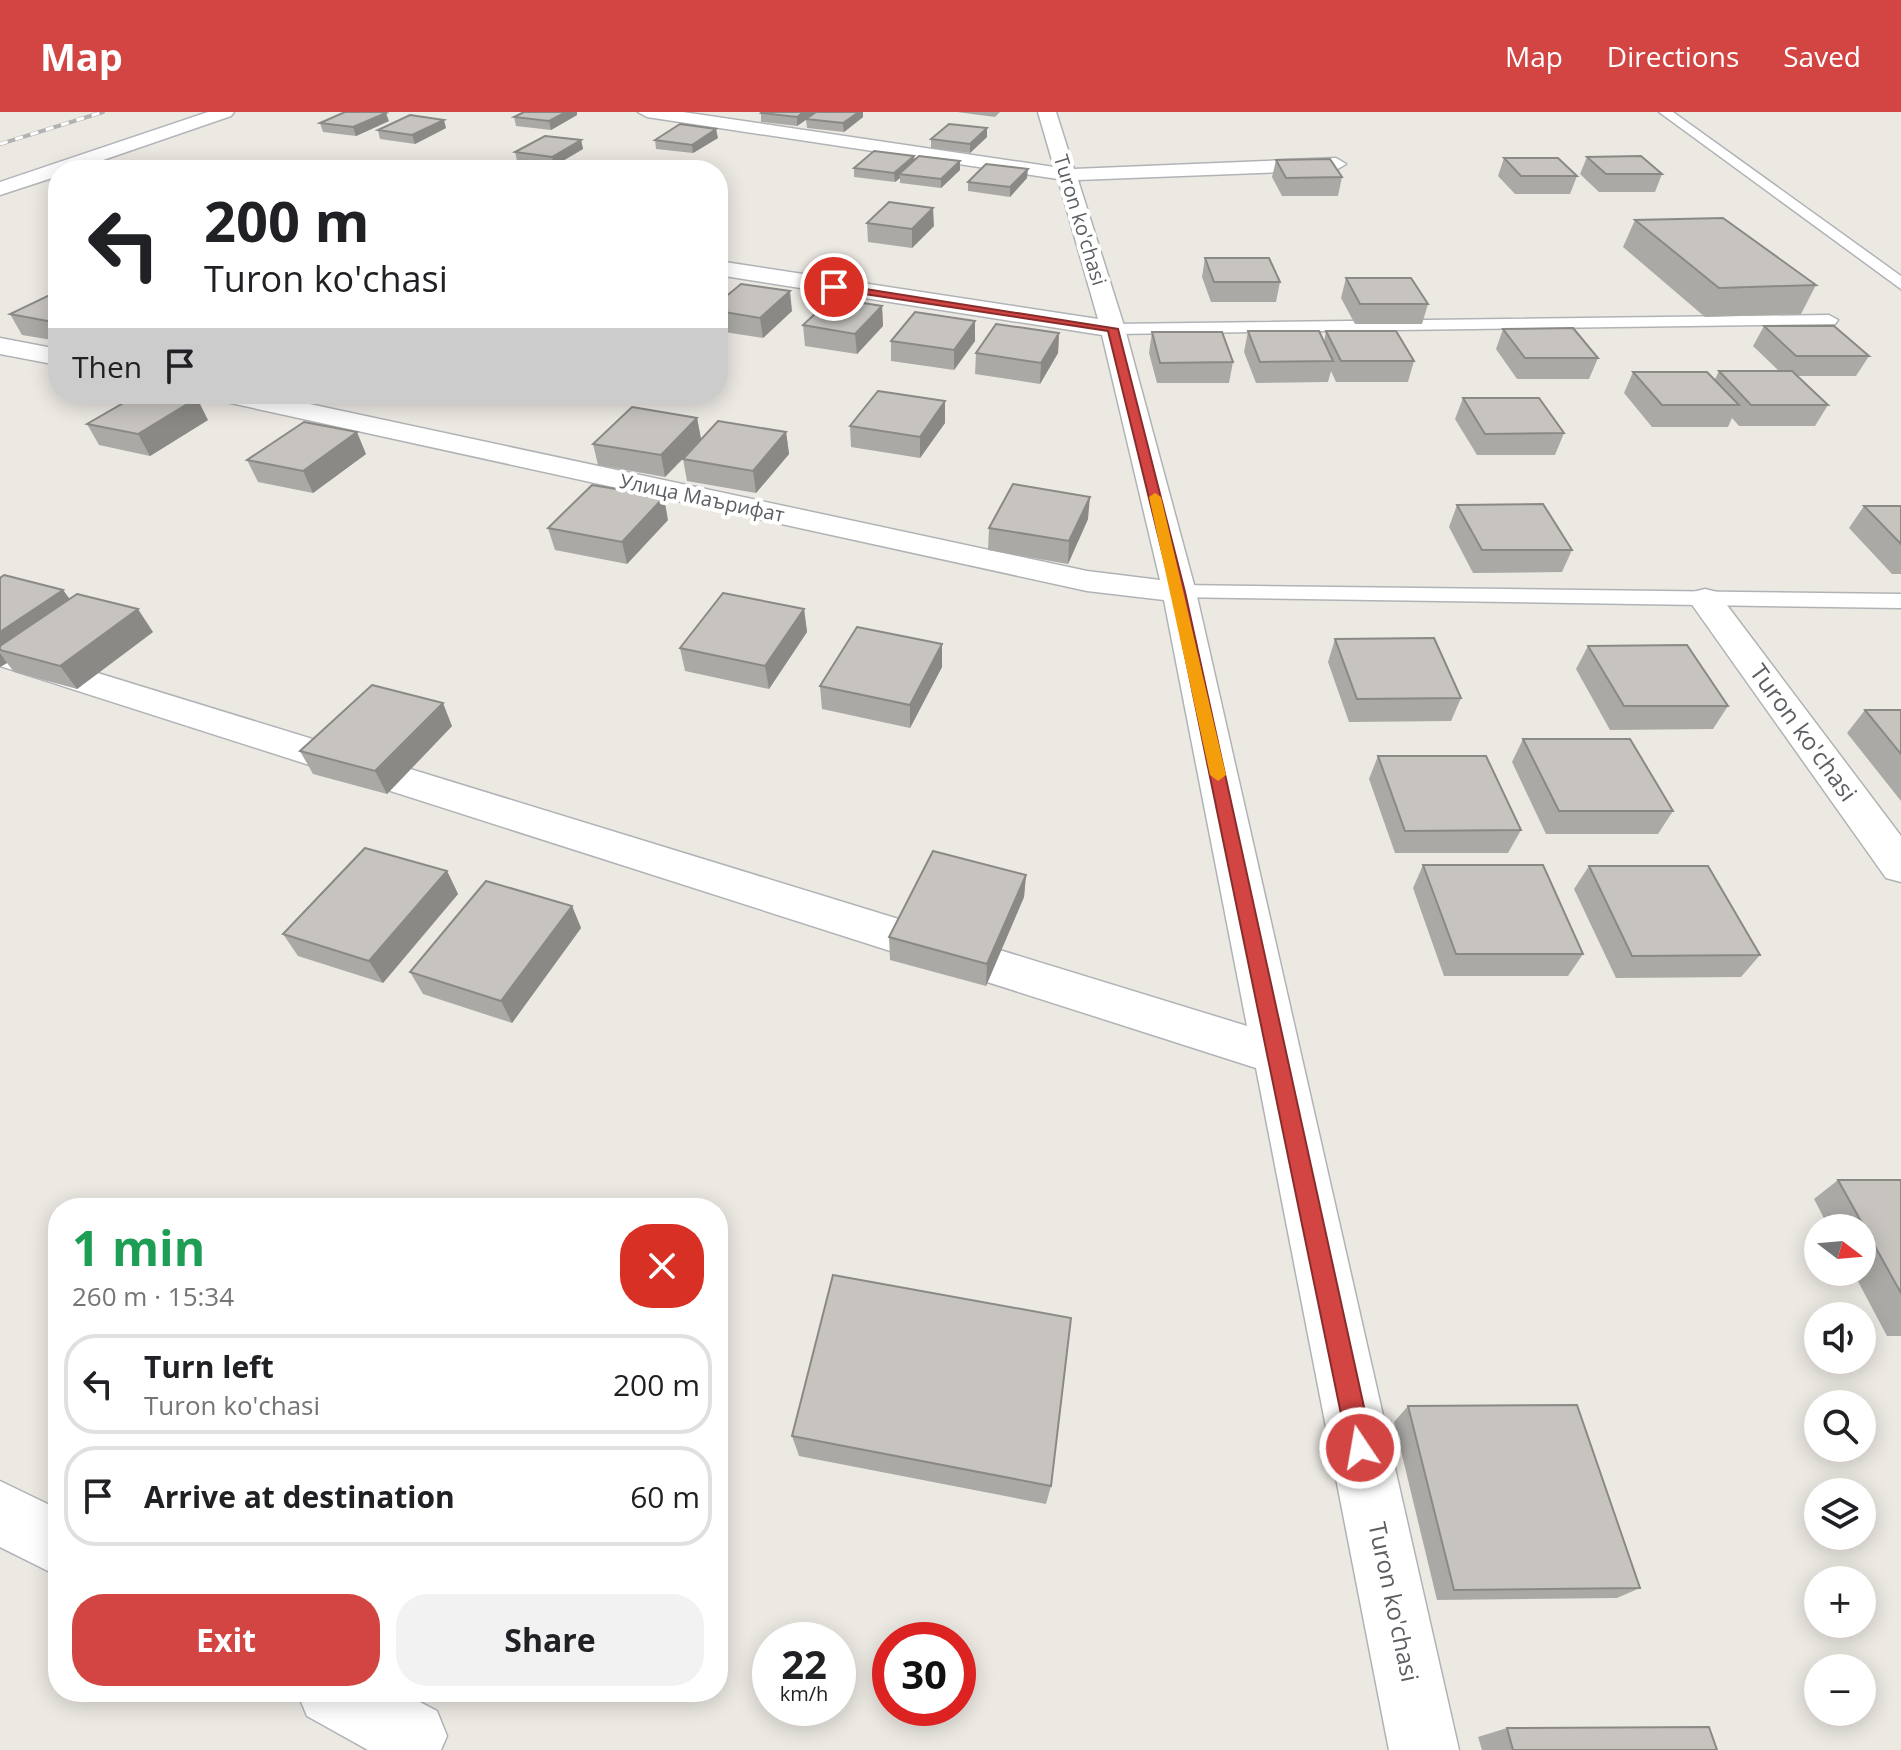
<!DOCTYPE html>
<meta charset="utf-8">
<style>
body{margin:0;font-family:"Open Sans",sans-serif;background:#f2f2f2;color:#202124;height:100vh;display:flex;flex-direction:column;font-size:30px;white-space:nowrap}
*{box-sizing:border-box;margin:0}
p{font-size:26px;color:#757577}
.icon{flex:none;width:44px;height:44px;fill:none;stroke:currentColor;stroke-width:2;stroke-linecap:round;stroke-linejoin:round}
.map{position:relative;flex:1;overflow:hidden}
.panel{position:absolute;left:48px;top:1086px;width:680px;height:504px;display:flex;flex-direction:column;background:#fff;border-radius:32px;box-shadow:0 4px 20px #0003}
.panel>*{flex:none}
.top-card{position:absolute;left:48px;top:48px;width:680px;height:244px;border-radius:32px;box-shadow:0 4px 20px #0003;background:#fff;color:#202124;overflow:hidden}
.needle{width:52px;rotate:106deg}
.buttons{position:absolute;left:1804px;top:1102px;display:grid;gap:16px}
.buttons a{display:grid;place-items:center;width:72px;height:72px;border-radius:50%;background:#fff;box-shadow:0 4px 20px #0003;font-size:40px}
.speed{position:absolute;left:752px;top:1510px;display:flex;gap:16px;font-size:40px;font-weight:700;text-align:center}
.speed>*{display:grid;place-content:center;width:104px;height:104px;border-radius:50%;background:#fff;box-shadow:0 4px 20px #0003;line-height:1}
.speed small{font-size:20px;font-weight:400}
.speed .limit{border:12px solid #d22;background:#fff;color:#111}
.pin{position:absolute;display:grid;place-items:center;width:68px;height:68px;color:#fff;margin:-34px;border:4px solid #fff;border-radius:50%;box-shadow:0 2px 8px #0007}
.me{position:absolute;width:88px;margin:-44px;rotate:348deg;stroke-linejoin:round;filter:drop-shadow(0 0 6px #0008)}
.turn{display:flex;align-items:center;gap:28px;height:168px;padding:0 24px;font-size:36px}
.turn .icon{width:104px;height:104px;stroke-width:2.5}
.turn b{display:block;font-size:56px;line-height:68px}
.then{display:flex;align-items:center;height:76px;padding:0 24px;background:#0003;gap:16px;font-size:30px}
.round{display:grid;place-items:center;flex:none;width:84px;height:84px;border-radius:32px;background:#f2f2f2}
.overview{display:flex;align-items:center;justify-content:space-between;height:136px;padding:0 24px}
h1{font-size:48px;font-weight:700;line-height:60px;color:#1e9e55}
.button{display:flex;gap:16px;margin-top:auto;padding:16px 24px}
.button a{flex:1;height:92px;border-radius:32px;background:#d24543;color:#fff;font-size:32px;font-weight:700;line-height:92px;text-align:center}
.button a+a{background:#f2f2f2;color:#202124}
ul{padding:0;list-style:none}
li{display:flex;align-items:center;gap:24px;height:100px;margin:0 16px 12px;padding:0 8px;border:4px solid #e0e0e0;border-radius:32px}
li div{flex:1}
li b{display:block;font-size:30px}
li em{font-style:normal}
header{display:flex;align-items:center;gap:48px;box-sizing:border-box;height:112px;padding:0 40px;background:#d24543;color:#fff}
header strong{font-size:38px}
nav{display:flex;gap:44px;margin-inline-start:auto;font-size:28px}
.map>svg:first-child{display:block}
</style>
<header>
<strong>Map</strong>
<nav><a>Map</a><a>Directions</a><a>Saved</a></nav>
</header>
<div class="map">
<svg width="1901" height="1638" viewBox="0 0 1901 1638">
<rect width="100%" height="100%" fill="#ece9e3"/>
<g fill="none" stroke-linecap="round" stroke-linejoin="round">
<!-- service casing -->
<g stroke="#b0b3b6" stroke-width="3">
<g id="service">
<polygon points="1659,0 1673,0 1901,164 1901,177"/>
<polygon points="1829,203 1838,208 1835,212 1113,222 1104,217 1113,212"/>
<polygon points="1179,473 1901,482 1901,496 1170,485 1167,480 1170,475"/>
</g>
</g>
<!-- minor casing -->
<g stroke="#b0b3b6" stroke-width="3">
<g id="minor">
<polygon points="638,0 683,0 1054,55 1038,0 1056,0 1074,57 1336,46 1346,52 1336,58 1078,68 1125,217 1196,480 1459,1638 1389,1638 1256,956 0,554 0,531 1247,914 1164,488 1087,479 226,290 217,288 213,282 263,282 1087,459 1160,468 1102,223 718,163 718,149 1098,207 1058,67 647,5"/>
<polygon points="86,47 125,54 128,58 79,57 76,53"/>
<polygon points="0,226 58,237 58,253 0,242"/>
<polygon points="1705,477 1717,480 1901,724 1901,770 1886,766 1688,487 1693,480"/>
<polygon points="0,1369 58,1397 58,1464 0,1435"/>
<polygon points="297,1580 401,1580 437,1599 447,1624 441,1638 368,1638 307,1604"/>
</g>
</g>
<!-- secondary casing -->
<g stroke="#b2b5b9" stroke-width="3">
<polygon id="secondary" points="208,0 234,0 231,4 74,58 58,58 58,64 0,83 0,70"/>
</g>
<!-- service -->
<use href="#service" fill="#fff" fill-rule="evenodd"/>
<!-- minor -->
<use href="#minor" fill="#fff" fill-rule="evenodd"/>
<!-- secondary -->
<use href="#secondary" fill="#fff" fill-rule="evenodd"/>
<!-- rail casing -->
<g stroke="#b1b2b2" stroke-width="4">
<polyline id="rail" points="0,32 103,0"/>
</g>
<!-- rail -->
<use href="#rail" stroke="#fff" stroke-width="3" stroke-dasharray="8" stroke-linecap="butt"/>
</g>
<!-- wall -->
<g fill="#aba9a5">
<polygon points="957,0 1000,0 995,5"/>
<polygon points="761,1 863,5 844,20 807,16 806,8 797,14 761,10"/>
<polygon points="577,3 551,18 516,14 514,5"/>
<polygon points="389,9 356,24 323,20 320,11"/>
<polygon points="446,16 415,32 380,27 378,18"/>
<polygon points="987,16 987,25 970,41 931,36 931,27"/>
<polygon points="718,26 693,41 656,37 655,28"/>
<polygon points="581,28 583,37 554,54 517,49 515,40"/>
<polygon points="1587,45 1662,62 1655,80 1599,80 1580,62"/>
<polygon points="1504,46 1577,64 1570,82 1515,82 1498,64"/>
<polygon points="1276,48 1342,65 1338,84 1282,84 1272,65"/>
<polygon points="914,49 960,49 960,58 941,76 900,71 900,66 895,70 854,65 854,56"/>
<polygon points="1027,66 1010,85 968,79 968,70"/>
<polygon points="1635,108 1816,173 1801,202 1705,205 1623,135"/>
<polygon points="867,111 934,114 912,136 868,130"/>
<polygon points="1205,146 1280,170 1276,190 1211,190 1202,165"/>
<polygon points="1346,166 1428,192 1422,212 1355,212 1341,186"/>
<polygon points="58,179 58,229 22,223 10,202"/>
<polygon points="718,191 792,199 763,226 718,219"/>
<polygon points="882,194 883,214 857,242 805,234 803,213"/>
<polygon points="975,209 975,229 954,258 891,249 891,229"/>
<polygon points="1764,214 1869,244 1856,264 1797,264 1828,293 1815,314 1739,314 1732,306 1728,315 1652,315 1624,281 1633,260 1715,267 1719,259 1779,259 1753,234"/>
<polygon points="1503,217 1598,246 1589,267 1517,267 1496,237"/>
<polygon points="1248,219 1324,230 1326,219 1414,249 1408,270 1336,270 1331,259 1328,270 1256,271 1244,240"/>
<polygon points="1152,220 1233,250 1229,271 1157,271 1149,241"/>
<polygon points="1059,221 1058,241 1040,272 975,262 976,241"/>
<polygon points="509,282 575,282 564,291"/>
<polygon points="1463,286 1564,321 1555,343 1477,343 1455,307"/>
<polygon points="697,306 701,327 786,320 789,342 756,381 687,369 683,347 665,365 598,353 593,332"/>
<polygon points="208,308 150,344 99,333 87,312"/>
<polygon points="945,311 920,346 851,335 850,314"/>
<polygon points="366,342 313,381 258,370 247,348"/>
<polygon points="1457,393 1572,438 1562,460 1473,461 1449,415"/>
<polygon points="1864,394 1901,394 1901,462 1892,462 1849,416"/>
<polygon points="1088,407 1068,452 988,438 989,416"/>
<polygon points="668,408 627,452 555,438 548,416"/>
<polygon points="0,466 63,478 70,487 153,520 77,577 14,560 7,551 0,555"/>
<polygon points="804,497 807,520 769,577 685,559 680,536"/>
<polygon points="1335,527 1461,586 1451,609 1349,610 1328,550"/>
<polygon points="1588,534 1728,594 1713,617 1610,618 1576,557"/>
<polygon points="942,555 910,616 822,597 820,574"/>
<polygon points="1865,598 1901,598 1901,689 1847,621"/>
<polygon points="452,614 387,682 313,662 300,639"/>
<polygon points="1523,627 1673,699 1658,722 1546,722 1512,650"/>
<polygon points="1378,644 1521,718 1508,741 1395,741 1369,667"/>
<polygon points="1423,753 1583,842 1568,864 1444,864 1413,776"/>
<polygon points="1589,754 1760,843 1741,865 1616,866 1574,777"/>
<polygon points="447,759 458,782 383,871 298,844 283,822"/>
<polygon points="1026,763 1024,785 986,874 890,848 889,825"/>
<polygon points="572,794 581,816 512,911 423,882 410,860"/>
<polygon points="1838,1068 1901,1068 1901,1224 1887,1224 1853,1160 1862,1160 1862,1116 1829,1116 1814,1087"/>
<polygon points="1408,1294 1640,1476 1617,1486 1437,1488 1394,1310"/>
<polygon points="792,1324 1051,1374 1046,1392 799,1344"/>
<polygon points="1507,1616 1717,1638 1482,1638 1478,1625"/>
</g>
<!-- shaded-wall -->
<g fill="#8b8986">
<polygon points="566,0 577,0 577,3 551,18 549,9"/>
<polygon points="804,0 817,0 797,14 797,5"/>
<polygon points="859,0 863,0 863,5 844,20 843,11"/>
<polygon points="386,1 389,9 356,24 353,15"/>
<polygon points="444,8 446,16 415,32 412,23"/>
<polygon points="987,16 987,25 970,41 970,32"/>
<polygon points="716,17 718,26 693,41 692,33"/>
<polygon points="581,28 583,37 554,54 552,45"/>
<polygon points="914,44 914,53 899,62 900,66 895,70 894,61"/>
<polygon points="960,49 960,58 941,76 941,67"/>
<polygon points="1028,57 1027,66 1010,85 1010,75"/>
<polygon points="933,96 934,114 912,136 912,117"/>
<polygon points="790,179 792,199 763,226 760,206"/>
<polygon points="882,194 883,214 857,242 855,222"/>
<polygon points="58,208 58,219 53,210"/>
<polygon points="975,209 975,229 954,258 954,238"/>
<polygon points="1059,221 1058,241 1040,272 1041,251"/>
<polygon points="562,282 575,282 564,291"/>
<polygon points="197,286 208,308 150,344 138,322"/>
<polygon points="945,289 945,311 920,346 920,325"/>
<polygon points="697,306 701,327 665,365 661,343"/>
<polygon points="357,320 366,342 313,381 303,359"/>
<polygon points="786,320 789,342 756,381 753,359"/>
<polygon points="664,385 668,408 627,452 622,430"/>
<polygon points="1090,385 1088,407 1068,452 1069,429"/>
<polygon points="63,478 79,501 0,538 0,520"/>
<polygon points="138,497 153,520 77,577 60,554"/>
<polygon points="804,497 807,520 769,577 765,554"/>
<polygon points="942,532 942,555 910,616 910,593"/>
<polygon points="0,541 7,551 0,555"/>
<polygon points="443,591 452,614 387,682 375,659"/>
<polygon points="447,759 458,782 383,871 369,849"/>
<polygon points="1026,763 1024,785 986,874 987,852"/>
<polygon points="572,794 581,816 512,911 501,889"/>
</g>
<!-- building -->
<g fill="#c7c4c0" stroke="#8b8986" stroke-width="2">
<polygon points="345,0 381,0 386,1 353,15 320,11"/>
<polygon points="524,0 566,0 549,9 514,5"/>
<polygon points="762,0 804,0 797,5 761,1"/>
<polygon points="816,0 859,0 843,11 806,7"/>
<polygon points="410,3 444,8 412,23 378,18"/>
<polygon points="680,12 716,17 692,33 655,28"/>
<polygon points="949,12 987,16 970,32 931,27"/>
<polygon points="545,24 581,28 552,45 515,40"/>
<polygon points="874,39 914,44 894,61 854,56"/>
<polygon points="919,44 960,49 941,67 899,62"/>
<polygon points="1641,44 1662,62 1606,62 1587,45"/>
<polygon points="1504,46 1558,46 1577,64 1521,64"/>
<polygon points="1330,47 1342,65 1286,66 1276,48"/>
<polygon points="460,51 497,56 493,58 446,58"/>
<polygon points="986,52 1028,57 1010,75 968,70"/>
<polygon points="597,56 615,58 593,58"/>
<polygon points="889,90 933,96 912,117 867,111"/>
<polygon points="1723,106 1816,173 1719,176 1635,108"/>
<polygon points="1205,146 1269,146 1280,170 1214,170"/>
<polygon points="1346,166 1411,166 1428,192 1360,192"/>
<polygon points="741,172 790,179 760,206 718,199 718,191"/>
<polygon points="58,179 58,208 53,210 10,202"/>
<polygon points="832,186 882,194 855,222 803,213"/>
<polygon points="915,200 975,209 954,238 891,229"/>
<polygon points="996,212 1059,221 1041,251 976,241"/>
<polygon points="1764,214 1834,214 1869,244 1796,244"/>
<polygon points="1573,216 1598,246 1525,246 1503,217"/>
<polygon points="1248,219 1319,219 1333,249 1260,250"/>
<polygon points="1326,219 1396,219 1414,249 1341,249"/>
<polygon points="1152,220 1222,220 1233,250 1160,251"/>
<polygon points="1719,259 1792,259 1828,293 1751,293"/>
<polygon points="1633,260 1707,260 1739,293 1662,293"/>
<polygon points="878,279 945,289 920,325 850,314"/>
<polygon points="139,282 175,282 197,286 138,322 87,312"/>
<polygon points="1463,286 1539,286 1564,321 1485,322"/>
<polygon points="632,295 697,306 661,343 593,332"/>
<polygon points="718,309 786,320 753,359 683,347"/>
<polygon points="304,310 357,320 303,359 247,348"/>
<polygon points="1013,372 1090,385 1069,429 989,416"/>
<polygon points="592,373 664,385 622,430 548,416"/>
<polygon points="1543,392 1572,438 1482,438 1457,393"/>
<polygon points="1864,394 1901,394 1901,432"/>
<polygon points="4,463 63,478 0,520 0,466"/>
<polygon points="723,481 804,497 765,554 680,536"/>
<polygon points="77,482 138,497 60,554 0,538 0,534"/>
<polygon points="857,515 942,532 910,593 820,574"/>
<polygon points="1434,526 1461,586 1357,587 1335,527"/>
<polygon points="1687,533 1728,594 1624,594 1588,534"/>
<polygon points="372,573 443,591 375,659 300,639"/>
<polygon points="1865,598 1901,598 1901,642"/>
<polygon points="1523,627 1630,627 1673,699 1559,699"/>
<polygon points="1378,644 1486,644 1521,718 1405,719"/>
<polygon points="365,736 447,759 369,849 283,822"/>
<polygon points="933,739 1026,763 987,852 889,825"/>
<polygon points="1423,753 1543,753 1583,842 1456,842"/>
<polygon points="1589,754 1708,754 1760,843 1632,844"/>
<polygon points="486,769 572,794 501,889 410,860"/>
<polygon points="1838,1068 1901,1068 1901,1181"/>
<polygon points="833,1163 1071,1206 1051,1374 792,1324"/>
<polygon points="1577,1293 1640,1476 1454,1478 1408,1294"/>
<polygon points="1709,1615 1717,1638 1513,1638 1507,1616"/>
</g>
<!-- route -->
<polygon fill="#d24543" stroke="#882d2c" stroke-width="2" points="834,172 1118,217 1185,480 1373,1336 1369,1345 1360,1348 1351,1345 1348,1336 1172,480 1108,219 831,177"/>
<!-- slow -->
<polygon fill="#f59e0b" points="1155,381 1161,385 1226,663 1218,669 1210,663 1149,385"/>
<g text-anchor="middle" stroke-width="8" stroke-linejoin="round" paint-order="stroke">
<!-- far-street labels -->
<g font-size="20" fill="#5b5e62" stroke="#fff">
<text transform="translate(1080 108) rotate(73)" y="7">Turon ko'chasi</text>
<text transform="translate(702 386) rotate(12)" y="7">Улица Маърифат</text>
</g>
<!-- street labels -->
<g font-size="24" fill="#5b5e62" stroke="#fff">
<text transform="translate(1803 621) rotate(54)" y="8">Turon ko'chasi</text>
<text transform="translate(1393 1490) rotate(78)" y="8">Turon ko'chasi</text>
</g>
</g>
</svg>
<div class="buttons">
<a><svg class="needle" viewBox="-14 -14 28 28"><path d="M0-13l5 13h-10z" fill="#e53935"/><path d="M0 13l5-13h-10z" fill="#757577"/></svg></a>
<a><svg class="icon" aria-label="sound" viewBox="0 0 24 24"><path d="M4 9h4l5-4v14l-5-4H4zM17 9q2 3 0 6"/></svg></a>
<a><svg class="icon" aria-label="search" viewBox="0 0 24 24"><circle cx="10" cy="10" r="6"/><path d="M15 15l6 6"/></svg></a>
<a><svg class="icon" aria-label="layers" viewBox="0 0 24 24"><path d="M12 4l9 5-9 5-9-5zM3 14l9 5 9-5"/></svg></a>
<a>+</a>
<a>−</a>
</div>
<div class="speed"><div>22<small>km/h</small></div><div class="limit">30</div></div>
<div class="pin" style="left:834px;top:175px;background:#d93025"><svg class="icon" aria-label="arrive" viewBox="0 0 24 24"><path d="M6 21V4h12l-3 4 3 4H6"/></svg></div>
<svg class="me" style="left:1360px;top:1336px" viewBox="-20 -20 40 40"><circle r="17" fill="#d24543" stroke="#fff" stroke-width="3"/><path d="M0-11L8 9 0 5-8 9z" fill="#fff"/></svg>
<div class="top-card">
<div class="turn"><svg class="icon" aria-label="left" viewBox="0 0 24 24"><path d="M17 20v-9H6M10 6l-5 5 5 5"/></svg><div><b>200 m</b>Turon ko'chasi</div></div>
<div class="then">Then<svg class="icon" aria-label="arrive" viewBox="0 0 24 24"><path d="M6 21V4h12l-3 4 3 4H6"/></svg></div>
</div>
<section class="panel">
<div class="overview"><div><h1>1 min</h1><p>260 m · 15:34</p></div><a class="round" style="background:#d93025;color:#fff"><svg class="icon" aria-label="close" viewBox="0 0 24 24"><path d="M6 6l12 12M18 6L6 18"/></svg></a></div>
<ul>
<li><svg class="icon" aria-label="left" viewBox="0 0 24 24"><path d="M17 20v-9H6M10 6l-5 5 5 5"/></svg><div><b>Turn left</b><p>Turon ko'chasi</p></div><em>200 m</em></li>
<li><svg class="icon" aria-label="arrive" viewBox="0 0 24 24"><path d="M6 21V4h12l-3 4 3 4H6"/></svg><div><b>Arrive at destination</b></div><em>60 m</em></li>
</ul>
<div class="button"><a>Exit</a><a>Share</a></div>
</section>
</div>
